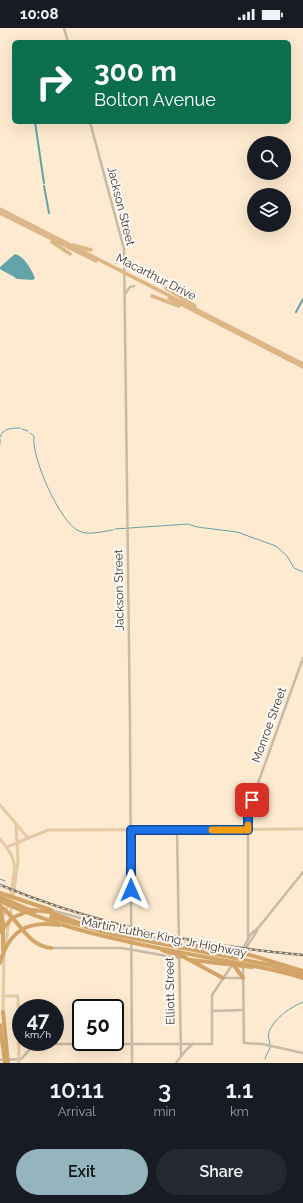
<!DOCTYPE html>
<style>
body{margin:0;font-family:Raleway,sans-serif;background:#242831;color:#f1f3f6;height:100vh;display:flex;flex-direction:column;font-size:15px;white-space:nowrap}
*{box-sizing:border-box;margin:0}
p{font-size:13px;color:#9ea1a6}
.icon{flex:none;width:22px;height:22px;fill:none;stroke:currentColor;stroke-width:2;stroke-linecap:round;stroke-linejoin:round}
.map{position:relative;height:1035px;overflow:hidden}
.side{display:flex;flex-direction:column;background:#171b24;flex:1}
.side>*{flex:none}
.hud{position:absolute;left:12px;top:12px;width:279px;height:84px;border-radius:6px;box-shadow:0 4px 16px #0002;background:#0b6e4f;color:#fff;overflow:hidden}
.controls{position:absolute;left:247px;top:108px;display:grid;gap:8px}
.controls a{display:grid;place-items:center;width:44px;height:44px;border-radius:50%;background:#171b24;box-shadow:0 4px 16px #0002;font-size:20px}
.speed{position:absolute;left:12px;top:971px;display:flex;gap:8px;font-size:20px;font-weight:700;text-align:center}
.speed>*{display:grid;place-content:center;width:52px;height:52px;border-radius:50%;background:#171b24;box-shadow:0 4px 16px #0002;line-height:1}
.speed small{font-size:10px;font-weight:400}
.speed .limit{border:2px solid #111;border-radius:6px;background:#fff;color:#111}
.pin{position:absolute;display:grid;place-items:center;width:34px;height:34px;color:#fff;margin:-17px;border-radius:8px;box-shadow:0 2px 6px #0006}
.me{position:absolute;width:44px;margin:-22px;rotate:0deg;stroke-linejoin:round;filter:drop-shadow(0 0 3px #0008)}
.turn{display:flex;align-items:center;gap:14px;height:84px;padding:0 16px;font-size:18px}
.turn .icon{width:52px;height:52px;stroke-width:2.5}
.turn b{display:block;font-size:28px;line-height:34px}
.eta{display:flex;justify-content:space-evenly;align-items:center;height:68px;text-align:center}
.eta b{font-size:24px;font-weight:600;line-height:28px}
.cta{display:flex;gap:8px;margin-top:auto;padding:8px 16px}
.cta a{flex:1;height:46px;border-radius:24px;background:#94b4be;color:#111;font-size:16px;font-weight:600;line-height:46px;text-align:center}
.cta a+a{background:#242831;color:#f1f3f6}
.status{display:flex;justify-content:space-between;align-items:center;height:28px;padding:0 20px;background:#171b24;direction:ltr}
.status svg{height:11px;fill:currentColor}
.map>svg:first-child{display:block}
</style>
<div class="status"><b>10:08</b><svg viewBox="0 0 49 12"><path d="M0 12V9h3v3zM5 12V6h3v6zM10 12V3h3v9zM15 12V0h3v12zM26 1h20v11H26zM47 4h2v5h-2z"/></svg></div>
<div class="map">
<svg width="303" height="1035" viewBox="0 0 303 1035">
<rect width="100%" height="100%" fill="#feead0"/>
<!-- water -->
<path fill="#64a3aa" d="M15 226C24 228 32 242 35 250L33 252 17 251C12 247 6 245 0 241V239Z"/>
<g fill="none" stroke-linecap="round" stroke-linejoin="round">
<!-- stream -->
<g stroke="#64a3aa" stroke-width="1">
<polyline points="22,401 28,403"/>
<path d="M30 405 34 408C31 429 60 495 79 503 89 508 103 503 113 502"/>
<path d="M0 409C3 400 12 400 20 400"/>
<polyline points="0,411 0,416"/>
<polyline points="115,501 188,496 197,499 237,504 276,518 287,528 294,540 303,544"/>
<polyline points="0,851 5,853"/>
<path d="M265 1031C266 1027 268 1024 270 1020 271 1015 267 1009 269 1004 274 990 291 979 303 974"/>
</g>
<!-- canal -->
<g stroke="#64a3aa" stroke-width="2">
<polyline points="35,94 44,155"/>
<polyline points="44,158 49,185"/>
<polyline points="296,284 303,271"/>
</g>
<!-- secondary -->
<g stroke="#c6baa9" stroke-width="2.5">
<polyline points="64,0 68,14"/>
<polyline points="90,94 124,221 130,698 132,1035"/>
<polyline points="116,235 119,233 124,225"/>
<polyline points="125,266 130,259 134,258"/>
<polyline points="177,802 181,1028"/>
<polyline points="51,882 142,907 179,915"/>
<polyline points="248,909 248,783 303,630"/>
<polyline points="51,920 122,920 178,930"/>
<polyline points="241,925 250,907 259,899 303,844"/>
<polyline points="243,932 246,920 257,903"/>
<polyline points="243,937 244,1015 262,1016 303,1025"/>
<polyline points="223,950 242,950"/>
<polyline points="212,983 243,982"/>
<polyline points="0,1032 21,1031 33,1018 37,1016 212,1016 212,967 232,937"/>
<polyline points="176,1035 186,1022 193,1016"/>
</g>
<!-- primary -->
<g stroke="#e5c8a4" stroke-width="3">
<polyline points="0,777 28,810"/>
<path d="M0 811C21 836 14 840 10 870"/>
<polyline points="7,819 48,802 303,801"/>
<polyline points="13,871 18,832 16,797"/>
<polyline points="10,889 12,876"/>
<polyline points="2,890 9,875"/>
<polyline points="5,920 9,894"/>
<polyline points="3,968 18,968 19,1035"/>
<polyline points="3,984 4,926"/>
</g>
<!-- trunk -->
<g stroke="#dcb686" stroke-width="3.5">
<polyline points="0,181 303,336"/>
<polyline points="0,185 96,233"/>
<polyline points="52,214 70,226"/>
<polyline points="73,217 91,222"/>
<polyline points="166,260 195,278"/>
<polyline points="152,268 179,278"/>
<polyline points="169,270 303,339"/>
</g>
<!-- motorway -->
<g stroke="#d3a467" stroke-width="4">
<polyline points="0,865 51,882"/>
<polyline points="0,869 35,884"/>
<path d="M0 873C65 903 135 916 205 929 238 935 271 940 303 950"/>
<polyline points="0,877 3,895 3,922"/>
<path d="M0 878C19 891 26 917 51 920"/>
<polyline points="32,882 49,884 87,898"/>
<polyline points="51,889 112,906 270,937 303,947"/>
<polyline points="0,892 0,901"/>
<polyline points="0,904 12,890 26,884"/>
<polyline points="179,915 250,927 303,943"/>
<polyline points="200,921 236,928 240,926"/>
<polyline points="162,922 184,929 223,950"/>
<polyline points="191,932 252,939"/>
<path d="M0 935C9 903 27 892 59 897"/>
<polyline points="233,936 243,950"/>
<polyline points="3,984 8,1035"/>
<polyline points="0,997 5,1035"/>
</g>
<!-- rail casing -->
<g stroke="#7c7061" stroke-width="2.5">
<path id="rail" d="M0 857C96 897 200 918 303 927"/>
</g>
<!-- rail -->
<use href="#rail" stroke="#fefaf5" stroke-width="1" stroke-dasharray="3" stroke-linecap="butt"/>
</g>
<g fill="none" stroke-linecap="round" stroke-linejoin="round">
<!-- route casing -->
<g stroke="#114b97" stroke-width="10">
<polyline id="route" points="131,862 131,802 248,802 248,783 252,772"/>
</g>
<!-- route -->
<use href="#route" stroke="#1a73e8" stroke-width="7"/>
<!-- slow -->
<polyline stroke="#f59e0b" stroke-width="7" points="212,802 248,802 248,797"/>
</g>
<g text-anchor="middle" stroke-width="4" stroke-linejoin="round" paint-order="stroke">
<!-- street labels -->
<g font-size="12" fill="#3e362c" stroke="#fefaf5">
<text transform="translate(121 178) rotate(76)" y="4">Jackson Street</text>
<text transform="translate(156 249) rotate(27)" y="4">Macarthur Drive</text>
<text transform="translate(119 562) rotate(-91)" y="4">Jackson Street</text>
<text transform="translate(269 697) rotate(-70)" y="4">Monroe Street</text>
<text transform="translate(164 909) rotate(11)" y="4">Martin Luther King, Jr Highway</text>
<text transform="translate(170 963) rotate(-91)" y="4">Elliott Street</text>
</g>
</g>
</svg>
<div class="controls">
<a><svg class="icon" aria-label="search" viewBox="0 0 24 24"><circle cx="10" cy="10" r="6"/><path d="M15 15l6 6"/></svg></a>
<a><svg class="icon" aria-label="layers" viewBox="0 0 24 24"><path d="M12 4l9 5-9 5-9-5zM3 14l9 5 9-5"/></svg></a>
</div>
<div class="speed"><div>47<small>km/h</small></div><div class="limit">50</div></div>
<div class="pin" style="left:252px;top:772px;background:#d93025"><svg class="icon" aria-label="arrive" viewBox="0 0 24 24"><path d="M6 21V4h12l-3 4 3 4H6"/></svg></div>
<svg class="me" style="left:131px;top:862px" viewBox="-20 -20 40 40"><path d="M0-17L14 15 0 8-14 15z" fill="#1a73e8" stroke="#fff" stroke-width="4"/></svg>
<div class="hud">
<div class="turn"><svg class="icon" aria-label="right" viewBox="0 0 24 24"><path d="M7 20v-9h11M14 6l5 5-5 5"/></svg><div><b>300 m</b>Bolton Avenue</div></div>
</div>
</div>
<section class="side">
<div class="eta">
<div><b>10:11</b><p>Arrival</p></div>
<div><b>3</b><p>min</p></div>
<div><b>1.1</b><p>km</p></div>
</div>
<div class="cta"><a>Exit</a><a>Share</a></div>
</section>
